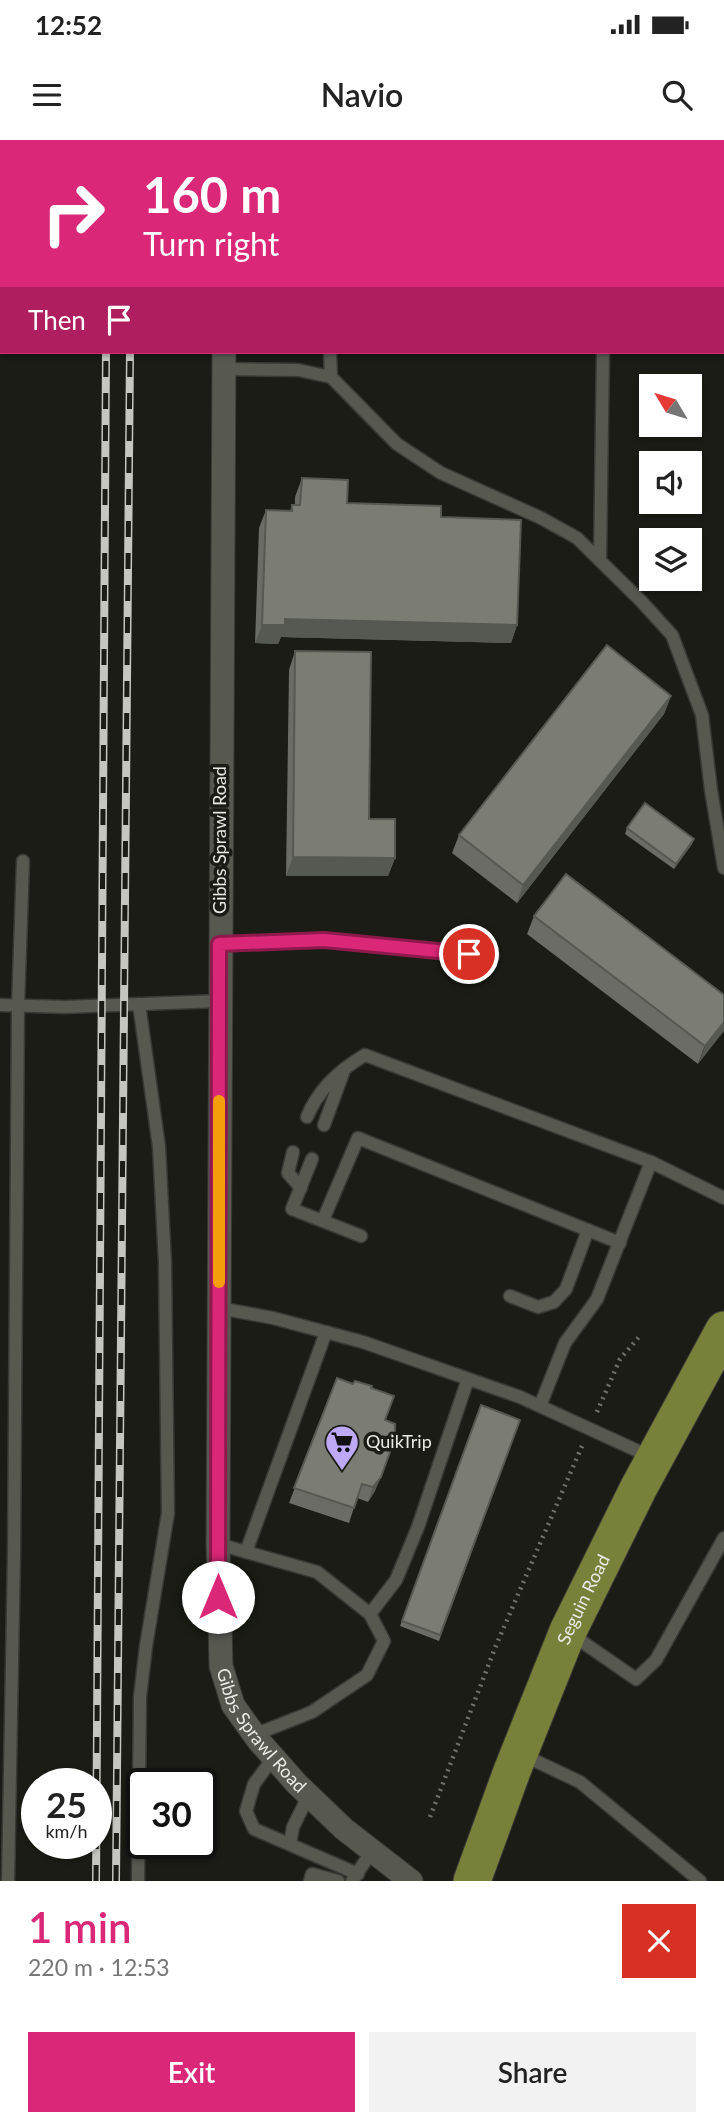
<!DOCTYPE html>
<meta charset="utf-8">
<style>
body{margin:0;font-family:Lato,sans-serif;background:#f2f2f2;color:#222;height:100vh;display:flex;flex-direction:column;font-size:26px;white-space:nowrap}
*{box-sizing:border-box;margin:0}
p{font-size:23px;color:#767676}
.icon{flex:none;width:38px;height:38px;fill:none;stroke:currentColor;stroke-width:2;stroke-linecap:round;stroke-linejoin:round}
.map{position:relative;height:1741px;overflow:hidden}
.side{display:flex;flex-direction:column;background:#fff;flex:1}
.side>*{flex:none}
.banner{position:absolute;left:0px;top:0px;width:724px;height:214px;box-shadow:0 2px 5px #0004;background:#db2777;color:#fff;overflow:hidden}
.needle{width:46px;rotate:308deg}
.buttons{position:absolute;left:639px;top:234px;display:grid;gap:14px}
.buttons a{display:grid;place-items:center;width:63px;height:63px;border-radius:0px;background:#fff;box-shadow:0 2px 5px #0004;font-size:35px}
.speed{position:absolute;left:21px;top:1628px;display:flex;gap:14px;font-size:35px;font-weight:700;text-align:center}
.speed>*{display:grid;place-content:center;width:91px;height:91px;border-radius:50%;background:#fff;box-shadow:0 2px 5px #0004;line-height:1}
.speed small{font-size:18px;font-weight:400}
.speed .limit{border:4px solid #111;border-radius:10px;background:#fff;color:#111}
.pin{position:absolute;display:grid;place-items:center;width:60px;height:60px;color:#fff;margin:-30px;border:4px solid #fff;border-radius:50%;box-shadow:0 2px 7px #0007}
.me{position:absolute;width:77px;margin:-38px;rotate:0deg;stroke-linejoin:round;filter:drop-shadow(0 0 5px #0008)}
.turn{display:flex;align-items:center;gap:24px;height:147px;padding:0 28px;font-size:32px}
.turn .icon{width:91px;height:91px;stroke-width:2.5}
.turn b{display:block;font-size:49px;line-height:60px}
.then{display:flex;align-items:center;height:66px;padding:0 28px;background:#0003;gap:14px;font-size:26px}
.round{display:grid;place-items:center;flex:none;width:74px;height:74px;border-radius:0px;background:#f2f2f2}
.headline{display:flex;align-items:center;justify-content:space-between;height:119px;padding:0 28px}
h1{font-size:42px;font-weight:600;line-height:52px;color:#db2777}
.button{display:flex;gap:14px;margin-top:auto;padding:14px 28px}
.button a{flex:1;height:80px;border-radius:0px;background:#db2777;color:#fff;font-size:28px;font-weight:600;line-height:80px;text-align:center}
.button a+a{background:#f2f2f2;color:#222}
.status{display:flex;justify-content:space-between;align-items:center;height:49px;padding:0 35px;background:#fff;direction:ltr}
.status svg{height:19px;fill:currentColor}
header{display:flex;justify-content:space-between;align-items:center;height:91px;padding:0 28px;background:#fff;font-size:32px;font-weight:600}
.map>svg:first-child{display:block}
</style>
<div class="status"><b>12:52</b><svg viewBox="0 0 49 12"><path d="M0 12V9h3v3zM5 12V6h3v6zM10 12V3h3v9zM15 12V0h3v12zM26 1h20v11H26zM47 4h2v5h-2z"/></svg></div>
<header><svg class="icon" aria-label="menu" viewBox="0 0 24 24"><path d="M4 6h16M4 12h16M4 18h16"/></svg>Navio<svg class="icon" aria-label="search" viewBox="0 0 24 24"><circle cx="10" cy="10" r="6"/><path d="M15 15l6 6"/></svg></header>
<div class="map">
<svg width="724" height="1741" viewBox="0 0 724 1741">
<rect width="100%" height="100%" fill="#1a1c15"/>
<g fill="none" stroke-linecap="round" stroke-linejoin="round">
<!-- river -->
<g stroke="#4d5325" stroke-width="51">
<polyline points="710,0 710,2"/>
<polyline points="723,109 724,115"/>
</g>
<!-- lane casing -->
<g stroke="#383835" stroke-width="15">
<g id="lane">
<polyline points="482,0 488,2"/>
<polyline points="335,2 337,0"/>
<polyline points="330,212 331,237"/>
<polyline points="224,229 298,230 331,237 397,304 441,333 541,378 577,398 641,461 672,495 702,575 711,650 724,728"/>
<polyline points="600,420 603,212"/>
<polyline points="219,804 324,800 493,816"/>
<polyline points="0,865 65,867 219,861"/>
<path d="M307 977C318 950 341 929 365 915L651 1022"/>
<polyline points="324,985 343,933"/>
<polyline points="293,1012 288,1033 301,1048"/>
<polyline points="312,1019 292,1069 361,1096"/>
<polyline points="323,1080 358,998 620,1103"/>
<polyline points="510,1156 538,1167 554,1162 566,1149 588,1090"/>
<polyline points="219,1168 273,1178 363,1202 520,1257 651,1317"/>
<polyline points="540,1266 565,1203 597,1159 651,1022 724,1058"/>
<polyline points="218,1404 317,1432 370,1474 384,1501 367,1535 312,1572 254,1595"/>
<polyline points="246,1412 326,1192"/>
<polyline points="370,1474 396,1440 418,1387 468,1239"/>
<polyline points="571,1494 636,1539 656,1520 724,1398"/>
<polyline points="523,1615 580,1642 700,1741"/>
<polyline points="274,1617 254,1644 246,1671 254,1689 358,1734"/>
<polyline points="290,1704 293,1687 309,1655"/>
<polyline points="8,1741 14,1413 18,866 23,721"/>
<polyline points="138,1741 140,1557 146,1506 168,1373 165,1123 159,1007 139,864"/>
<polyline points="310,1741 312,1734 338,1741"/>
<polyline points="352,1741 372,1711"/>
</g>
</g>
<!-- street casing -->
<g stroke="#383835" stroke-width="25">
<g id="street">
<polyline points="226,2 226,0"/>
<path id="s1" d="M224 212 218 1404 221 1526 233 1565 258 1600 297 1644 344 1689 411 1741"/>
</g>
</g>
<!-- primary casing -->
<g stroke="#383835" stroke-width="39">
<g id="primary">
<path id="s2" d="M472 1741 512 1631 568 1491 638 1349 724 1190"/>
</g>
</g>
<!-- path -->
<g stroke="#6f716b" stroke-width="4.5" stroke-dasharray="2 5" stroke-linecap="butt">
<polyline points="597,1272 620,1219 639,1197"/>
<polyline points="430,1677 495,1508 582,1306"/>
</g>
<!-- lane -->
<use href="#lane" stroke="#575850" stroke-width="12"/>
<!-- street -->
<use href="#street" stroke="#575850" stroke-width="23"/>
<!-- primary -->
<use href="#primary" stroke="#798039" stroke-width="37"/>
<!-- rail casing -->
<g stroke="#c5c6c0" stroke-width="8">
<g id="rail">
<polyline points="106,2 106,0"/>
<polyline points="133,2 133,0"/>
<polyline points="96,1741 106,212"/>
<polyline points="116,1741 130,212"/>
</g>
</g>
<!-- rail -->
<use href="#rail" stroke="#1a1c15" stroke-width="5" stroke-dasharray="16" stroke-linecap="butt"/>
</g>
<!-- wall -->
<g fill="#6a6c65">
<polygon points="302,338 347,363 441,377 517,485 511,503 281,497 278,504 255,503 259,388 266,370 290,371 292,365 295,365 295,357"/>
<polygon points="295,511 369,679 395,718 388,736 286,736 289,530"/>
<polygon points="671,556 664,574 517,763 452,713 459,695"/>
<polygon points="627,688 694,699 692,704 674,729 625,694"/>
<polygon points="534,776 724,855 698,924 527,794"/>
<polygon points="337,1238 353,1244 371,1249 385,1280 375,1351 368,1362 357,1358 349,1383 289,1363"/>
<polygon points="481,1265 520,1280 439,1501 400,1486"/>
</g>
<!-- shaded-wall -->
<g fill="#565852">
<polygon points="285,479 517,485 511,503 281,497 278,504 255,503 262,485"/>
<polygon points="671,556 664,574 517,763 523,745"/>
<polygon points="694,699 692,704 674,729 676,724"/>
<polygon points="293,717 395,718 388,736 286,736"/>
<polygon points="724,882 724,891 698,924 705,906"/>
<polygon points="381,1337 375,1351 368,1362 373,1347"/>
</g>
<!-- building -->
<g fill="#7b7d75" stroke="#565852" stroke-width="2">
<polygon points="302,338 348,340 347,363 441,366 441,377 521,380 517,485 285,479 285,485 262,485 266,370 292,371 292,365 300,365"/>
<polygon points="607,505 671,556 523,745 459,695"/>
<polygon points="295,511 371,512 369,679 395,679 395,718 293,717"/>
<polygon points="645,663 694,699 676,724 627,688"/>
<polygon points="566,734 724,855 724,882 705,906 534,776"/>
<polygon points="337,1238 353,1244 355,1241 372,1246 371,1248 394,1256 385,1280 395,1284 395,1298 381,1337 373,1347 362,1344 354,1368 294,1348"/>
<polygon points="481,1265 520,1280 440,1495 402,1481"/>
</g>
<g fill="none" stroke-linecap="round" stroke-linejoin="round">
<!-- route casing -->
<g stroke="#8e194d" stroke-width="18">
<polyline id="route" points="218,1457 219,804 324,800 469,814"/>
</g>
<!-- route -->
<use href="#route" stroke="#db2777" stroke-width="12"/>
<!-- slow -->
<polyline stroke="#f59e0b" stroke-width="12" points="219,1142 219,961"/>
</g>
<!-- icons -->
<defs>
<g id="supermarket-pin" transform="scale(1.75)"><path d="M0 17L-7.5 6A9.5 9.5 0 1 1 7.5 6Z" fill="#bda9f5" stroke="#1a1c15"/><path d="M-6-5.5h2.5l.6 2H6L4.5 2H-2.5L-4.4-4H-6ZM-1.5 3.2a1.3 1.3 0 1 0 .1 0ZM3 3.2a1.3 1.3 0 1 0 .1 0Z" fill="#111"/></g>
</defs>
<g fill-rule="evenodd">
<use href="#supermarket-pin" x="342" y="1302"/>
</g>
<g text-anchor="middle" stroke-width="7" stroke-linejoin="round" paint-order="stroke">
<!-- street labels -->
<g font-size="18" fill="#e9eae5" stroke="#1a1c15">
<text transform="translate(220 700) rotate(-90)" y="6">Gibbs Sprawl Road</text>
<text dy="6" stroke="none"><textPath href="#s2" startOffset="303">Seguin Road</textPath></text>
<text dy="6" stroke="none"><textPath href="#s1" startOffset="1391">Gibbs Sprawl Road</textPath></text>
</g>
<!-- poi labels -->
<g font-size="18" fill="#e9eae5" stroke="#1a1c15" text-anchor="start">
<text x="366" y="1308">QuikTrip</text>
</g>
</g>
</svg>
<div class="buttons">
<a><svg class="needle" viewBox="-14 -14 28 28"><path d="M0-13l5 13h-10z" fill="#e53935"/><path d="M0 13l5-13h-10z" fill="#767676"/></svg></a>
<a><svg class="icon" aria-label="sound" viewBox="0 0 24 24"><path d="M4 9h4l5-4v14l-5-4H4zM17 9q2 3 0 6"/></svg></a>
<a><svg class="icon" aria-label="layers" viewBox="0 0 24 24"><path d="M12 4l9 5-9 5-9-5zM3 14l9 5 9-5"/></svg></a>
</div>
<div class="speed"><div>25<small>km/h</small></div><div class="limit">30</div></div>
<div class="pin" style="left:469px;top:814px;background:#d93025"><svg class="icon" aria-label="arrive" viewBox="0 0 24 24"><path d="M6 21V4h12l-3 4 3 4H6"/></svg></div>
<svg class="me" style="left:218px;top:1457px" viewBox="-20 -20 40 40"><circle r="19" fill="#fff"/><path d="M0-13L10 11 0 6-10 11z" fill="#db2777"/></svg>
<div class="banner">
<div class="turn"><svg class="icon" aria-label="right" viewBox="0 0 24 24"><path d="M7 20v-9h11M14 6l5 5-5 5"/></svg><div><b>160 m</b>Turn right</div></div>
<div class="then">Then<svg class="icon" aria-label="arrive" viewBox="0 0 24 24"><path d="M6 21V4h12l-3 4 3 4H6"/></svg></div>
</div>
</div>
<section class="side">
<div class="headline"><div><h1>1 min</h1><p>220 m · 12:53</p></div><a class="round" style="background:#d93025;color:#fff"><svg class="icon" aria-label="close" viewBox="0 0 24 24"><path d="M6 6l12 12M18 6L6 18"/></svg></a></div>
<div class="button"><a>Exit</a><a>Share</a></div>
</section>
